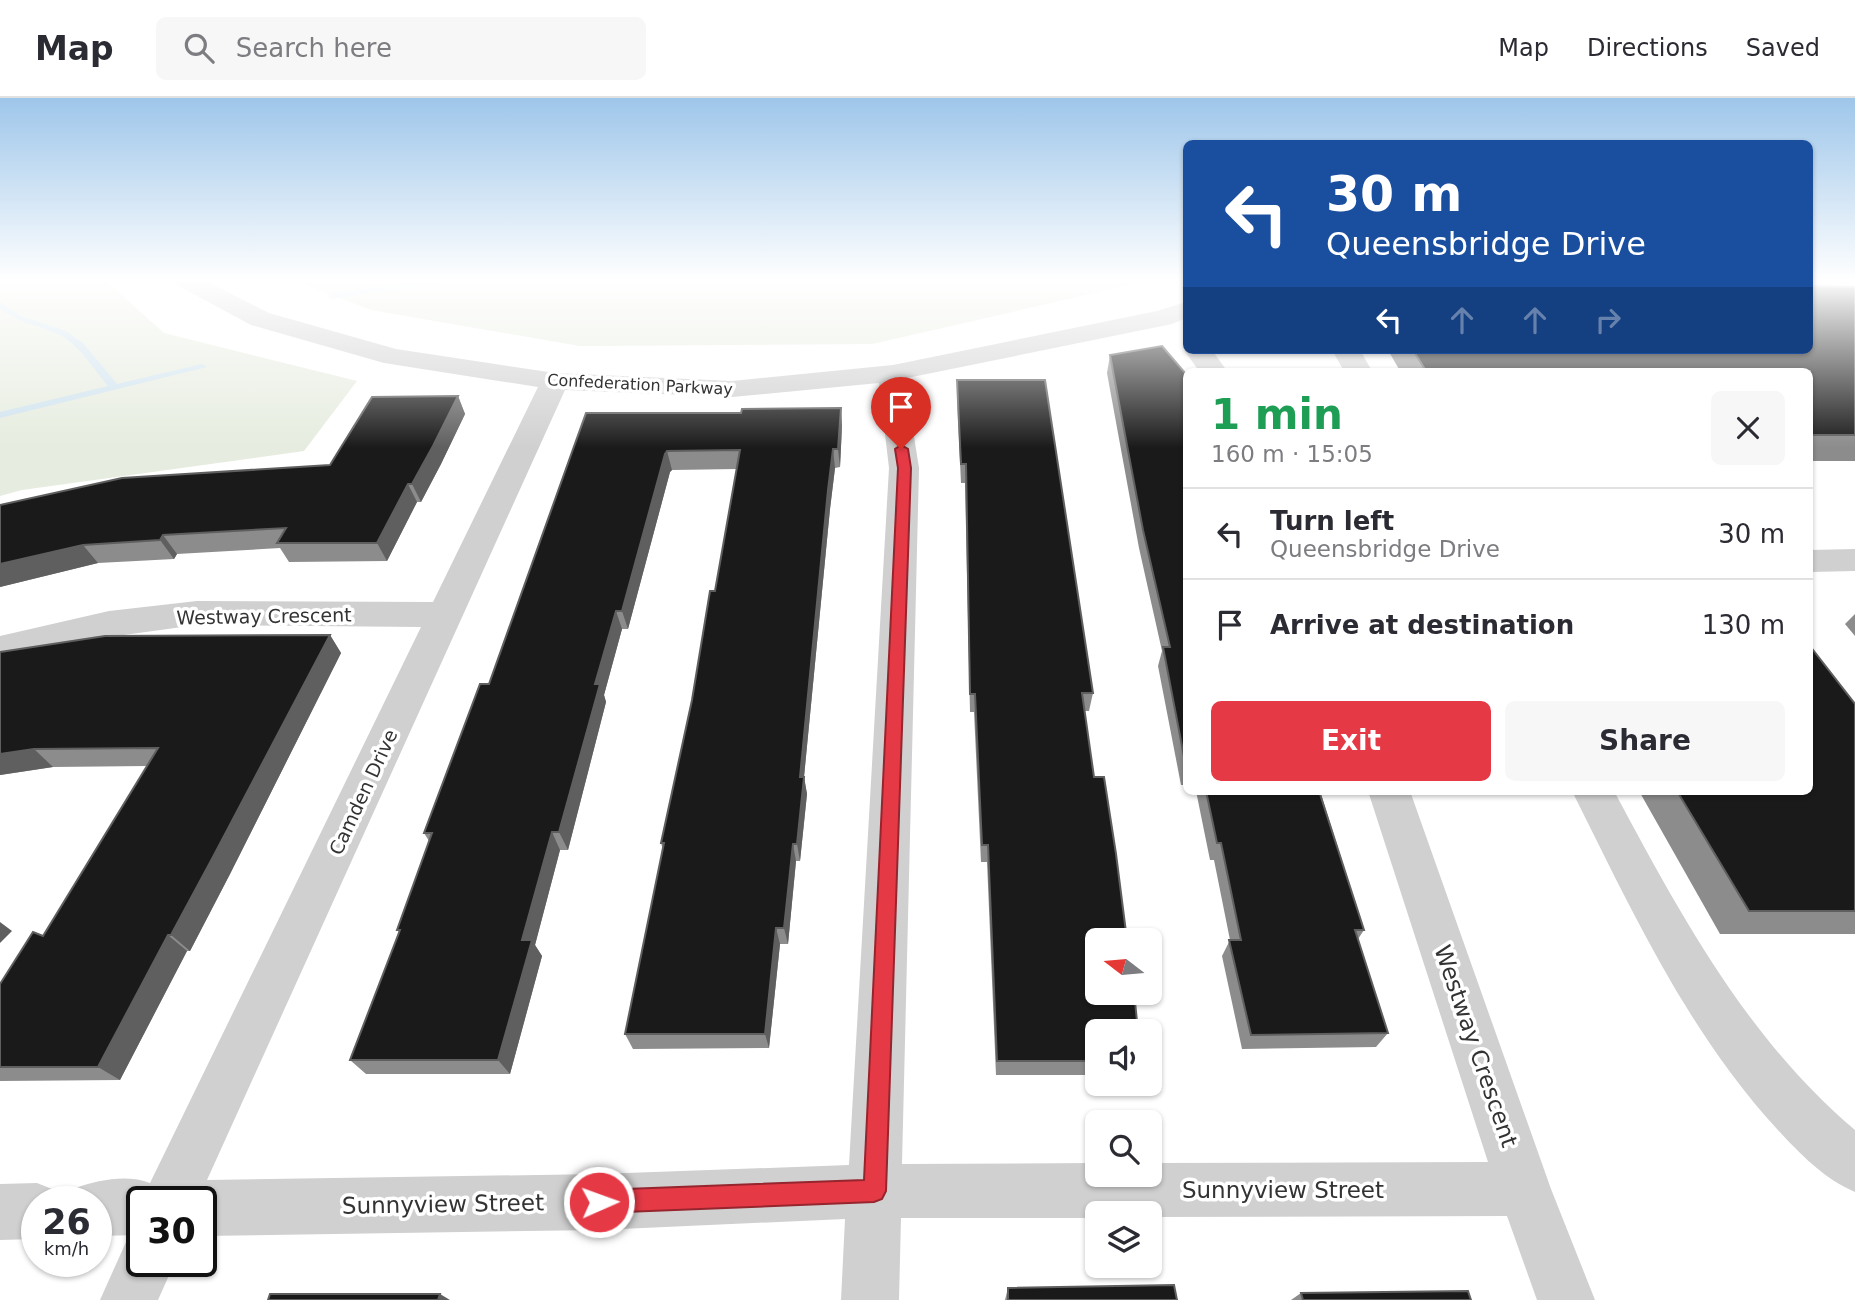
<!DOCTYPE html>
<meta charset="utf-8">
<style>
body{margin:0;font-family:"DejaVu Sans",sans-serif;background:#f7f7f7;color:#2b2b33;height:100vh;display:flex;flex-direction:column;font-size:26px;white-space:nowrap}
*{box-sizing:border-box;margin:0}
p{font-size:23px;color:#7c7c81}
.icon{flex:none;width:38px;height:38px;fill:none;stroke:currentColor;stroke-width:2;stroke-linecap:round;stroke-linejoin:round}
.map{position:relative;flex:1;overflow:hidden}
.sheet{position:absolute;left:1183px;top:270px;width:630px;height:427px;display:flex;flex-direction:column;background:#fff;border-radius:10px;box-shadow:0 2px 5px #0004}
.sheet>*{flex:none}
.hud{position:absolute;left:1183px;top:42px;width:630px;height:214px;border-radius:10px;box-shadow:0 2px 5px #0004;background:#1a4fa0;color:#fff;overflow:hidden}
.needle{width:46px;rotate:286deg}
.tools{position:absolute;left:1085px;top:830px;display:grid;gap:14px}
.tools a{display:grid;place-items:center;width:77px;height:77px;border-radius:10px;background:#fff;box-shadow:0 2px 5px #0004;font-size:35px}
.speed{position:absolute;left:21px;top:1088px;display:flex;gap:14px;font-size:35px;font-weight:700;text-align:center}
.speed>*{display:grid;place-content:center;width:91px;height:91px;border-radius:50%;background:#fff;box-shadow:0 2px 5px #0004;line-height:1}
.speed small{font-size:18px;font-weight:400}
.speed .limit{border:4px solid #111;border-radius:10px;background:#fff;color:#111}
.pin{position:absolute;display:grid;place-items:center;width:60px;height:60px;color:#fff;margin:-72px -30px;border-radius:50% 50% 50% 0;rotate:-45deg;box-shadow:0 0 7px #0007}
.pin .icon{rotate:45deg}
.me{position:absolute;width:77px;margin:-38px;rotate:88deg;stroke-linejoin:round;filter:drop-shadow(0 0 5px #0008)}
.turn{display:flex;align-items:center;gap:24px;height:147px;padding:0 28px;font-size:32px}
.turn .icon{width:91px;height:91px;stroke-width:2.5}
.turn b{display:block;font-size:49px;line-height:60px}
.lanes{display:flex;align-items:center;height:66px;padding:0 28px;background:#0003;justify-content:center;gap:35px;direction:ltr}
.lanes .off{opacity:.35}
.round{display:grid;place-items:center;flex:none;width:74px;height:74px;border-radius:10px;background:#f7f7f7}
.summary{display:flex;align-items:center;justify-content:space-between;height:119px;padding:0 28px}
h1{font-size:42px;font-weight:600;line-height:52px;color:#1e9e55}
.button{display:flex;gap:14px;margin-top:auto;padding:14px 28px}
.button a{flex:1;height:80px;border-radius:10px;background:#e63946;color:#fff;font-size:28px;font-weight:600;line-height:80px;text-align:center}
.button a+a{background:#f7f7f7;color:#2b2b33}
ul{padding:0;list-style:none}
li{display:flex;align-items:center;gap:21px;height:91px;padding:0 28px;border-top:2px solid #e1e1e2}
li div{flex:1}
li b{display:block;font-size:26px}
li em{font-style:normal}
header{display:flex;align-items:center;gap:42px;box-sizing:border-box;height:98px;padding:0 35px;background:#fff;border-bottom:2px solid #e1e1e2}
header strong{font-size:33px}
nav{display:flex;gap:38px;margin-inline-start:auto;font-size:24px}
.search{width:490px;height:63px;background:#f7f7f7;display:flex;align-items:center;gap:18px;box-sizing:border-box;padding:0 24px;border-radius:10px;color:#7c7c81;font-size:26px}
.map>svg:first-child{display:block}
</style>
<header>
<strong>Map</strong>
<div class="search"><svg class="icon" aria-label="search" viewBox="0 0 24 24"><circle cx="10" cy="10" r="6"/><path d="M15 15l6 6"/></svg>Search here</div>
<nav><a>Map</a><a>Directions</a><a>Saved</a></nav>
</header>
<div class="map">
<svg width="1855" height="1202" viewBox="0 0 1855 1202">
<rect width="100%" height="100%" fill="#fff"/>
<!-- green -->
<g fill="#e6ecdf">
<polygon points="0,182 105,182 164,235 357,283 304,353 22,392 0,398"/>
<polygon points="292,182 1152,182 872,246 580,248 371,212"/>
</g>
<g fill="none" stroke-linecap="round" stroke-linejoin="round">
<!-- stream -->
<g fill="#cfe2ee" fill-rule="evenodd">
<polygon points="422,182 440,182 436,185 332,201 327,198 332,195"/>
<path d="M0 204 21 218 66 233 83 245 117 286 202 266 207 269 0 320V314L108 288C94 271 80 248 60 237 39 227 20 226 0 211Z"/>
</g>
<!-- minor -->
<g fill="#d0d0d0" fill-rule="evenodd">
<path d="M174 182H204L269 215 396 251 555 275 732 283 893 267 1157 213 1186 204V220L1172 226 907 280 910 313 919 370 902 1066 1097 1065V1076H1150V1065L1488 1064 1368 693H1410L1551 1091 1595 1202H1537L1507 1118 1150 1119V1115H1097V1120H901L899 1202H841L845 1121 599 1132 201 1138V1104H142V1137L96 1138V1104H71L76 1090C97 1082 128 1076 150 1085L421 529 197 527 109 539 0 564V538L109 513 197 503 433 504 538 289 384 265 251 227 177 187ZM879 285 889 370 849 1067 599 1076 207 1082 565 292 732 299Z"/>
<polygon points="1186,249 1186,252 1212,252 1227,273 1199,273 1184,252"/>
<polygon points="1332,252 1360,252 1372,273 1344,273"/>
<polygon points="1855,451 1855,473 1810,474 1810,452"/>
<path d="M1572 693H1614C1680 816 1747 941 1855 1032V1094C1824 1081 1799 1055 1777 1031 1687 933 1631 811 1572 693Z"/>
<polygon points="37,1085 57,1093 61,1104 37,1104 37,1141 0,1142 0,1086"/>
<polygon points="142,1137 142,1164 175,1164 158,1202 100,1202 126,1144"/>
</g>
</g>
<!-- wall -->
<g fill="#8c8c8c">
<polygon points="1855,189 1855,363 1810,363 1810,273 1400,273 1388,252 1810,252"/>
<polygon points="1110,257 1186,276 1186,687 1181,687 1158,568 1162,553 1139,450 1107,275"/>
<polygon points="957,282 1093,595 1089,613 1085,613 1097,933 1097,977 996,977 987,764 981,764 974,614 970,614 965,385 961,385 957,301"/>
<polygon points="458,298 465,316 441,366 421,404 417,404 387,463 289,464 280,450 177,456 174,461 98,465 0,489 0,407 330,367"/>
<polygon points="841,310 842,328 840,369 835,370 830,411 804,679 807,696 800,763 796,763 788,846 780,846 769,950 633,951 625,936 663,752 661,745 715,493 737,371 672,372 670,374 628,531 622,531 604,597 606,604 568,752 560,752 535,847 542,858 510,976 366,976 350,962 399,834 397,832 429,743 424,735 489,586 586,315 741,315"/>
<polygon points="1855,516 1855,538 1845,526"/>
<polygon points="330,537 341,555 230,776 190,853 187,853 120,982 0,983 0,886 43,838 147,668 53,669 0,677 0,554"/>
<polygon points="1855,606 1855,836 1720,836 1639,693 1810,693"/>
<polygon points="1196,693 1320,693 1364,832 1358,841 1388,935 1376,949 1242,951 1222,858 1230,842 1214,762 1210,762"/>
<polygon points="1008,1190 1177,1202 1005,1202"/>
<polygon points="1301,1195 1471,1202 1291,1202"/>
</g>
<!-- shaded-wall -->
<g fill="#5f5f5f">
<polygon points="458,298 465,316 441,366 421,404 412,386"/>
<polygon points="841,310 842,328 840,369 838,351"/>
<polygon points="833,351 835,370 830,411 804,679 807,696 800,763 797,746 800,679 828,392"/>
<polygon points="667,353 672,372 670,374 628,531 622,513 665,356"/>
<polygon points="408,386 417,404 387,463 377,445"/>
<polygon points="163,437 177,456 174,461 160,442"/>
<polygon points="83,447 98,465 0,489 0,466"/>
<polygon points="616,513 622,531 604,597 606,604 568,752 559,734 595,586"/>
<polygon points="330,537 341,555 230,776 190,853 171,837"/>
<polygon points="34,651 53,669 0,677 0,655"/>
<polygon points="552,734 560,752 535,847 542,858 510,976 498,962 522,842"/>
<polygon points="793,746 796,763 788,846 784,830"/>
<polygon points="0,824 12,833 0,845"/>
<polygon points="776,830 780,846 769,950 765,936"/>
<polygon points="168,837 187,853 120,982 98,969"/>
<polygon points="440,1196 450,1202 438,1202"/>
</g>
<!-- building -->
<g fill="#1a1a1a" stroke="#5f5f5f" stroke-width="2">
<polygon points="1810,188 1855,189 1855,337 1810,337 1810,273 1426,273 1413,252 1810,252"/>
<polygon points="1162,248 1186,276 1186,669 1163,549 1170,549 1143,432 1110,257"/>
<polygon points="957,282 1045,282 1093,595 1082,595 1094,679 1104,679 1116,756 1127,842 1097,842 1097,894 1134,894 1138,933 1097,933 1097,963 997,963 988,747 982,747 975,596 970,596 966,366 961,366"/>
<polygon points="458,298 433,348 412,386 408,386 377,445 277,445 286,430 163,437 160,442 83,447 0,466 0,407 122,380 330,367 372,299"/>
<polygon points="841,310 838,351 833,351 828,392 800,679 804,679 797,746 793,746 784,830 776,830 765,936 625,936 664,745 661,745 692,602 710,493 715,493 740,352 667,353 665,356 622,513 616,513 595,586 600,586 559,734 552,734 522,842 532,842 498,962 350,962 400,832 397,832 432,735 424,735 480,586 489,586 586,315 741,315 742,311"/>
<polygon points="330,537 213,759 171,837 168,837 98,969 0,969 0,886 33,834 43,838 158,650 34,651 0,656 0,554 105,538"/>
<polygon points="1810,548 1855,606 1855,813 1749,813 1677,693 1810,693"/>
<polygon points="1206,693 1319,693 1364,832 1355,832 1388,935 1251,937 1229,842 1241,842 1221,745 1217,745"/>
<polygon points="1174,1187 1177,1202 1008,1202 1008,1190"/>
<polygon points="1468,1193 1471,1202 1303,1202 1301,1195"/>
<polygon points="270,1196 440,1196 438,1202 268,1202"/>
</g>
<!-- sky -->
<linearGradient id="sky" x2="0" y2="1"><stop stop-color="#9ec6ea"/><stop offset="0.52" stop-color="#fff"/><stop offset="1" stop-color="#fff" stop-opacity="0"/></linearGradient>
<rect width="1855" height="350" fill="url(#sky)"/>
<!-- route -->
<polygon fill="#e63946" stroke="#96252e" stroke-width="2" points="901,347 908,351 911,370 886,1093 882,1101 874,1104 599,1115 591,1112 588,1104 591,1096 599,1092 864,1082 898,370 895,351"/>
<g text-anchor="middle" stroke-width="7" stroke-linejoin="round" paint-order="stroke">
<!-- far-street labels -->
<g font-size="16" fill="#333" stroke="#fff">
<text transform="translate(640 286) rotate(3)" y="6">Confederation Parkway</text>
</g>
<!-- street labels -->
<g font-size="19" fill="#333" stroke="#fff">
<text transform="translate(264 518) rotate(-1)" y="7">Westway Crescent</text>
<text transform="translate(363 694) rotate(-65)" y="7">Camden Drive</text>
</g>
<!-- near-street labels -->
<g font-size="23" fill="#333" stroke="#fff">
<text transform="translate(1476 948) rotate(71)" y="8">Westway Crescent</text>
<text x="1283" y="1100">Sunnyview Street</text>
<text transform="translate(443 1106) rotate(-1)" y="8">Sunnyview Street</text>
</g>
</g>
</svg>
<div class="tools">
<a><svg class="needle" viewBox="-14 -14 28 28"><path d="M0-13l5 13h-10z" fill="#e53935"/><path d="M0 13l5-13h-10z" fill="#7c7c81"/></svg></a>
<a><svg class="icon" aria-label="sound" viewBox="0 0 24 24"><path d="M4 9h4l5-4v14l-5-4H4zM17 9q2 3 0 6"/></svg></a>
<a><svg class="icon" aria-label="search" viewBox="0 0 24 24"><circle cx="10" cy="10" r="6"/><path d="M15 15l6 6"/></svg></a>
<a><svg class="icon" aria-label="layers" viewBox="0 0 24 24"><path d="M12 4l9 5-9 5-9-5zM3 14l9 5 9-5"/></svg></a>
</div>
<div class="speed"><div>26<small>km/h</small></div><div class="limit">30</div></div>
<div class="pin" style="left:901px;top:351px;background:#d93025"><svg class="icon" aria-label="arrive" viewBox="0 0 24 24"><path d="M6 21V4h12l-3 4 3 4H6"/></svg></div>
<svg class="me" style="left:599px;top:1104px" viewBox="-20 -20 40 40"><circle r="17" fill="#e63946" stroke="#fff" stroke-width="3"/><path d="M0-11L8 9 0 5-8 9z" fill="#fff"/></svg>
<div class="hud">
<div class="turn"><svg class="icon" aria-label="left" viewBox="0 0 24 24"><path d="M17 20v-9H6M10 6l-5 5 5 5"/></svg><div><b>30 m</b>Queensbridge Drive</div></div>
<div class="lanes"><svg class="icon" aria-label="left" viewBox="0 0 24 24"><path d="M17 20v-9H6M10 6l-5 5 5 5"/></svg><svg class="icon off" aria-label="ahead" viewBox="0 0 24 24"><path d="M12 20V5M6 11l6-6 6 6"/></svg><svg class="icon off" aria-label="ahead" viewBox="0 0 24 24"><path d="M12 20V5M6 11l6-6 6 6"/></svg><svg class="icon off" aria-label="right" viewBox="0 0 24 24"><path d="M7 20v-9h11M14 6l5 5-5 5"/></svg></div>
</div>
<section class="sheet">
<div class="summary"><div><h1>1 min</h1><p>160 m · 15:05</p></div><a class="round"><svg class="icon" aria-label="close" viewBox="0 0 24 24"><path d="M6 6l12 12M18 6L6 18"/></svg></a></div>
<ul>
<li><svg class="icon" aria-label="left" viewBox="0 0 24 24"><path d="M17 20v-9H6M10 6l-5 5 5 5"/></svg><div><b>Turn left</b><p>Queensbridge Drive</p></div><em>30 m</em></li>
<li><svg class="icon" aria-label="arrive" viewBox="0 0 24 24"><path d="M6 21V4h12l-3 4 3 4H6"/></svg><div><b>Arrive at destination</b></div><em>130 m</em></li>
</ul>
<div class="button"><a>Exit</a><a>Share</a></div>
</section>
</div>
